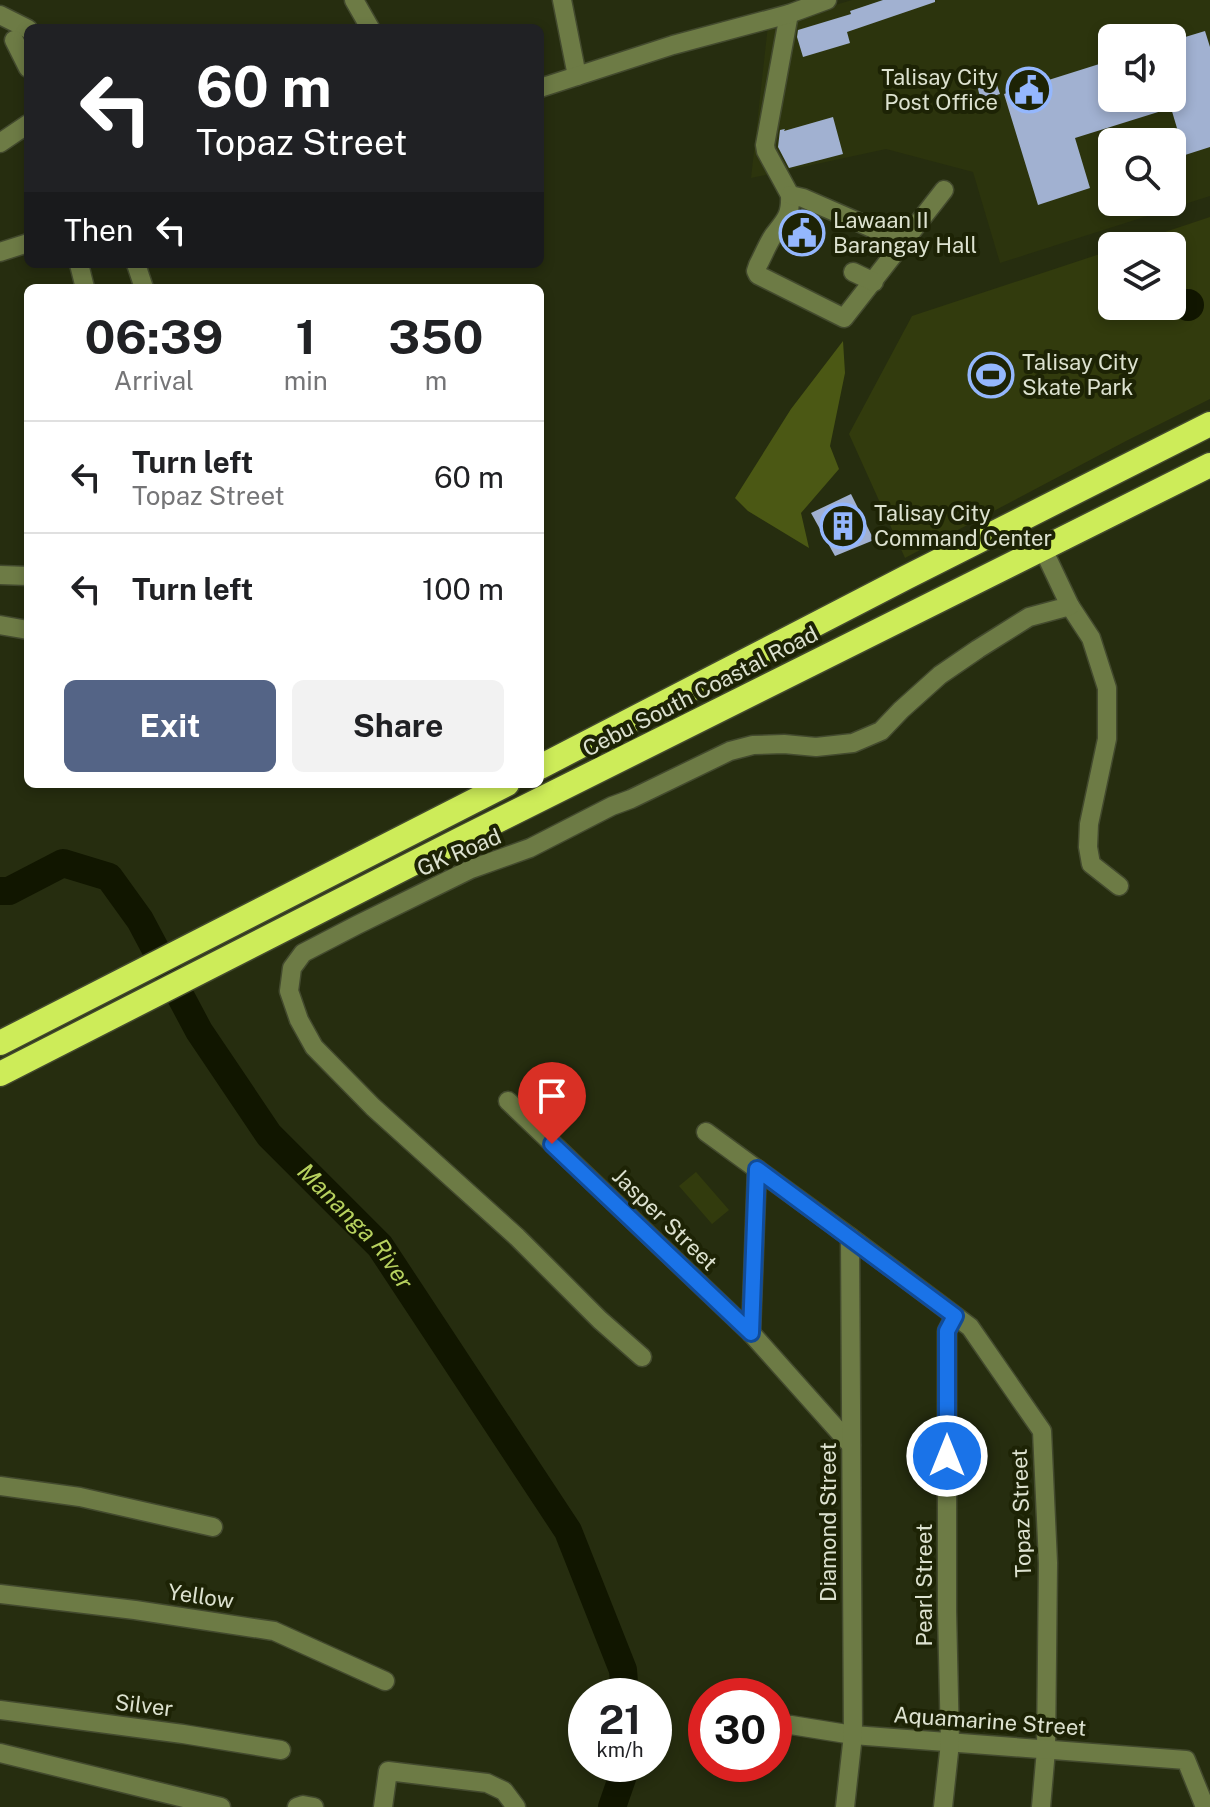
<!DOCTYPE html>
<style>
body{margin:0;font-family:"Public Sans",sans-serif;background:#f2f2f2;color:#202124;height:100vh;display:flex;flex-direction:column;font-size:30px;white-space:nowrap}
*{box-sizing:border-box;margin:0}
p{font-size:26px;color:#757577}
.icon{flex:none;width:44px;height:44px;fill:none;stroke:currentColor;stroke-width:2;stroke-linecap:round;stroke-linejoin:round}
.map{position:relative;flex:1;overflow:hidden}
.drawer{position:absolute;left:24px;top:284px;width:520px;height:504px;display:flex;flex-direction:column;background:#fff;border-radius:12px;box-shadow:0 4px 12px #0003}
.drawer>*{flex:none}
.banner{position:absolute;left:24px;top:24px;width:520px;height:244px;border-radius:12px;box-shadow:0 4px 12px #0003;background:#202124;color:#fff;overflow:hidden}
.controls{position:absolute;left:1098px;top:24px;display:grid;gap:16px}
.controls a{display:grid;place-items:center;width:88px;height:88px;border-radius:12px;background:#fff;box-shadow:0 4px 12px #0003;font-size:40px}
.speed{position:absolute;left:568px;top:1678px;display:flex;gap:16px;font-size:40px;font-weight:700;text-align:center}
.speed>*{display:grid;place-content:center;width:104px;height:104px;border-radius:50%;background:#fff;box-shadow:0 4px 12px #0003;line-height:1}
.speed small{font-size:20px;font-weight:400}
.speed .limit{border:12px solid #d22;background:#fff;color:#111}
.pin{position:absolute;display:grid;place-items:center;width:68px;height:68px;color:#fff;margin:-82px -34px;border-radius:50% 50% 50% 0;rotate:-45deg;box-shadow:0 0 8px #0007}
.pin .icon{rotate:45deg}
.me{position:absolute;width:88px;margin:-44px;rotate:0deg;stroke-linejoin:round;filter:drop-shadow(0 0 6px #0008)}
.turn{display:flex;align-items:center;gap:28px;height:168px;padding:0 40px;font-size:36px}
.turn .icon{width:104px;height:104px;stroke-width:2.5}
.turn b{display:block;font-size:56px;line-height:68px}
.then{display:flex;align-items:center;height:76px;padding:0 40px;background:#0003;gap:16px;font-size:30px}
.eta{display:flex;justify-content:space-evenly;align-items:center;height:136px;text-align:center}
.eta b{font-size:48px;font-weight:700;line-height:56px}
.button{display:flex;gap:16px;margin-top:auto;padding:16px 40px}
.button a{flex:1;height:92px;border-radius:12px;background:#546486;color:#fff;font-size:32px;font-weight:700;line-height:92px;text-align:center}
.button a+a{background:#f2f2f2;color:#202124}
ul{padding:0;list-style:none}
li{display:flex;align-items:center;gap:24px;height:112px;padding:0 40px;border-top:2px solid #e0e0e0}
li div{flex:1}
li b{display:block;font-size:30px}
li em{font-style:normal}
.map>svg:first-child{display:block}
</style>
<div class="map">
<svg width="1210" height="1807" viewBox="0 0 1210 1807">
<rect width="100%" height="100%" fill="#262d0f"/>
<!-- built -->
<path fill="#2c340d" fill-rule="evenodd" d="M852 0H1210V196L1000 263 973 172 886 149 751 178 768 25ZM1112 38H1172V98H1112ZM1112 142H1172V202H1112Z"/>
<!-- green -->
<g fill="#323b0d">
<polygon points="1210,217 1210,399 1126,441 905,558 849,434 912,316 1112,250 1112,306 1172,306 1172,246 1123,246"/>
<polygon points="696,1172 729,1210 712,1224 679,1186"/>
</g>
<!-- forest -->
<polygon fill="#4b5814" points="843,341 845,373 830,446 839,469 801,513 809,548 748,511 735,498 791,409"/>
<!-- water -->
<circle fill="#111600" cx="1188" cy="305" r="16"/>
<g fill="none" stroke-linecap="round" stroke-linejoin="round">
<!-- river -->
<g stroke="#111600" stroke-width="28">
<path id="s1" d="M0 891H9L63 863 109 877 140 920 199 1031 269 1135 380 1246 568 1531 623 1670 625 1696"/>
<polyline points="612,1807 627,1764"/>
</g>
</g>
<!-- building -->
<g fill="#a1b1d1">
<polygon points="883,0 935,0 935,2 847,32 850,43 803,57 797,37 798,30 851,14 850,11"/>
<polygon points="1205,31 1210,47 1210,147 1185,155 1171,108 1075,138 1090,188 1038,205 1004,94 1112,60 1112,98 1172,98 1172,41"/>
<polygon points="994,76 1000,94 981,100 976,82"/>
<polygon points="833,117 843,154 789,168 778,147 780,130 785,129 784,131"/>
<polygon points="799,218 821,227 812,249 786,239"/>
<polygon points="851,494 874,540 835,556 811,513"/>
</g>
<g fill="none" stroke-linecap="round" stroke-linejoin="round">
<!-- minor casing -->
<g stroke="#434a2e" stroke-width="21">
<g id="minor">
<polyline points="354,0 370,28"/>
<polyline points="562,0 577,76"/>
<path d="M789 14 765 145 766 151 790 195C791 216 785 220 773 236 767 245 763 256 758 265L756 271 758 275 844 318 944 190"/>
<polyline points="0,15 28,29"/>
<polyline points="14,40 28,68"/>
<polyline points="540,88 673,45 789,14 827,0"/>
<polyline points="0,143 28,124"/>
<polyline points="790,195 803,198 904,242"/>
<polyline points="0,252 28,243"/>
<polyline points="79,264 85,288"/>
<polyline points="136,264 144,288"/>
<polyline points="853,272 874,282"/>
<polyline points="0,575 28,576"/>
<polyline points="1070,606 1091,638 1107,688 1107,739 1089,824 1088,847 1091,864 1119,886"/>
<polyline points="0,625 28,630"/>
<polyline points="508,1101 751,1333 851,1445"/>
<polyline points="706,1132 850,1237 970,1327 1042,1431 1048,1563 1046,1750 1041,1807"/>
<polyline points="751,1333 757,1169"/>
<polyline points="642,1357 600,1320 517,1237 373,1107 314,1047 299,1020 289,991 292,968 303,953 357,925 471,869 530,848 612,806 631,799 730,751 753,745 784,744 816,747 853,743 881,731 901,710 940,675 978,649 1029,617 1070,606 1043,549"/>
<polyline points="0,1486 80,1497 213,1527"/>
<polyline points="0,1594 135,1610 274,1631 385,1681"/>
<polyline points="0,1710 183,1734 281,1750"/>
<polyline points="791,1725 853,1735 1186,1760 1205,1807"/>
<polyline points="0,1753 221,1807"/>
<polyline points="297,1807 303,1805 314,1807"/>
<polyline points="383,1807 388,1771 487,1783 504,1791 516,1807"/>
<polyline points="845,1807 853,1735 850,1237"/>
<polyline points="943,1807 950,1743 947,1611 947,1331 955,1316"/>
</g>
</g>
<!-- highway casing -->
<g stroke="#434a2e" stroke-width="27">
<g id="highway">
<polyline points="540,767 907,577 1210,424"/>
<polyline points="0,1043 507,784"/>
<polyline points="0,1074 461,839 1210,465"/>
</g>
</g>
<!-- minor -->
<use href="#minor" stroke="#6d7b45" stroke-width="18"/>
<!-- highway -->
<use href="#highway" stroke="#cdec59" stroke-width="24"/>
</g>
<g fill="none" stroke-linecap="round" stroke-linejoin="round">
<!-- route casing -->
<g stroke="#114b97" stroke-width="20">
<polyline id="route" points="552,1144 751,1333 757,1169 955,1316 947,1331 947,1456"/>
</g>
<!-- route -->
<use href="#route" stroke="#1a73e8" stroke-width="14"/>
</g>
<!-- icons -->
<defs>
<g id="civic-ring" transform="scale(2.3)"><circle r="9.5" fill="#1d2305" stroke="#94b7fd" stroke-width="1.5"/><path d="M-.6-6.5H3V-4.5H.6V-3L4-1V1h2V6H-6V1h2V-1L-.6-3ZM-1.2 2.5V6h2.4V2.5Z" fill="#94b7fd"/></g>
<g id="stadium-ring" transform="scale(2.3)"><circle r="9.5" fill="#1d2305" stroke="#94b7fd" stroke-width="1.5"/><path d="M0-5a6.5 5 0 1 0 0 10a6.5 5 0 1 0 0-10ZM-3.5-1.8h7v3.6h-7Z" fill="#94b7fd"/></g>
<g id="building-ring" transform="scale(2.3)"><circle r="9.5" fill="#1d2305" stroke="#94b7fd" stroke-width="1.5"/><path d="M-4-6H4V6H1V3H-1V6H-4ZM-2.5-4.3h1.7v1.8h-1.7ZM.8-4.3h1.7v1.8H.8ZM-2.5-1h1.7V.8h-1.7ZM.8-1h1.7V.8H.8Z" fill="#94b7fd"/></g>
</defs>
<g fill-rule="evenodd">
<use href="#civic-ring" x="1029" y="90"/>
<use href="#civic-ring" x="802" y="233"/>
<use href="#stadium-ring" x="991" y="375"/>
<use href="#building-ring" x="843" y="526"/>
</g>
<g text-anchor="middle" stroke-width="8" stroke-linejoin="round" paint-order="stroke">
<!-- poi labels -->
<g font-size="22" fill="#dde2d0" stroke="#1d2305" text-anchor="start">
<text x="998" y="85" text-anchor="end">Talisay City<tspan x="998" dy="25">Post Office</tspan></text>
<text x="833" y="228">Lawaan II<tspan x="833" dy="25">Barangay Hall</tspan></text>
<text x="1022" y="370">Talisay City<tspan x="1022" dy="25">Skate Park</tspan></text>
<text x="874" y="521">Talisay City<tspan x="874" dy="25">Command Center</tspan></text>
</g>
<!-- street labels -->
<g font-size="22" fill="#dde2d0" stroke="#1d2305">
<text transform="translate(700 691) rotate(-27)" y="8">Cebu South Coastal Road</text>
<text transform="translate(459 852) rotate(-23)" y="8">GK Road</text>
<text transform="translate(665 1219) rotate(44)" y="8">Jasper Street</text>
<text transform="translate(1021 1513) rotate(-92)" y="8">Topaz Street</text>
<text transform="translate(828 1522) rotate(-90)" y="8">Diamond Street</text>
<text transform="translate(924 1585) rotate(-90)" y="8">Pearl Street</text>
<text transform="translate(201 1596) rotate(8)" y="8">Yellow</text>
<text transform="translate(144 1705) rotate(7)" y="8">Silver</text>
<text transform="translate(990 1721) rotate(4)" y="8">Aquamarine Street</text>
</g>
<!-- water labels -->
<g font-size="24" font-style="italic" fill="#b7d15e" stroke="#1d2305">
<text dy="8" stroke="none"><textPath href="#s1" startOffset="548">Mananga River</textPath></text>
</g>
</g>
</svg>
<div class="controls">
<a><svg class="icon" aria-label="sound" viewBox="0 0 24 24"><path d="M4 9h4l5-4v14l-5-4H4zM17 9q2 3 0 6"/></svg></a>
<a><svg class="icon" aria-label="search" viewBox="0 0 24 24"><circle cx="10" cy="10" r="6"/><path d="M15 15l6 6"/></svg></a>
<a><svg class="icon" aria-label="layers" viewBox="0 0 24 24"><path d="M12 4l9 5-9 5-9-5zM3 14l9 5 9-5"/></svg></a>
</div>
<div class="speed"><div>21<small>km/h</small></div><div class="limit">30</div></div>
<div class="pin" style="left:552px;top:1144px;background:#d93025"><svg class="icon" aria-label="arrive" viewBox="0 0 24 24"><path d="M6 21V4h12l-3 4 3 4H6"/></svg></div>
<svg class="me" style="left:947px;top:1456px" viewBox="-20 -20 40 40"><circle r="17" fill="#1a73e8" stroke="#fff" stroke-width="3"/><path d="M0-11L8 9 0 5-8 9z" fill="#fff"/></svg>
<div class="banner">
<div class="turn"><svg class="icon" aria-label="left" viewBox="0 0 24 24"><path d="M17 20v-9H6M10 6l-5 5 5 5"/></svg><div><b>60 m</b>Topaz Street</div></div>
<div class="then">Then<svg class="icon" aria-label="left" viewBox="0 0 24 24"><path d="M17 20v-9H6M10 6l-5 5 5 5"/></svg></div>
</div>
<section class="drawer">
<div class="eta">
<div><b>06:39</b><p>Arrival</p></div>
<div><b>1</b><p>min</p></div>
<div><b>350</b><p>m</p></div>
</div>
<ul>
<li><svg class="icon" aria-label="left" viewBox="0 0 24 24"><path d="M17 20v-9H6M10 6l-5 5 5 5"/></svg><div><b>Turn left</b><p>Topaz Street</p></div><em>60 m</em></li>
<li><svg class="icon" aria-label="left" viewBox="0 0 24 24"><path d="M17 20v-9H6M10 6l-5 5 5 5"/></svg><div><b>Turn left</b></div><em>100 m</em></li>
</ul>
<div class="button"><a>Exit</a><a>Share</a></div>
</section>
</div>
